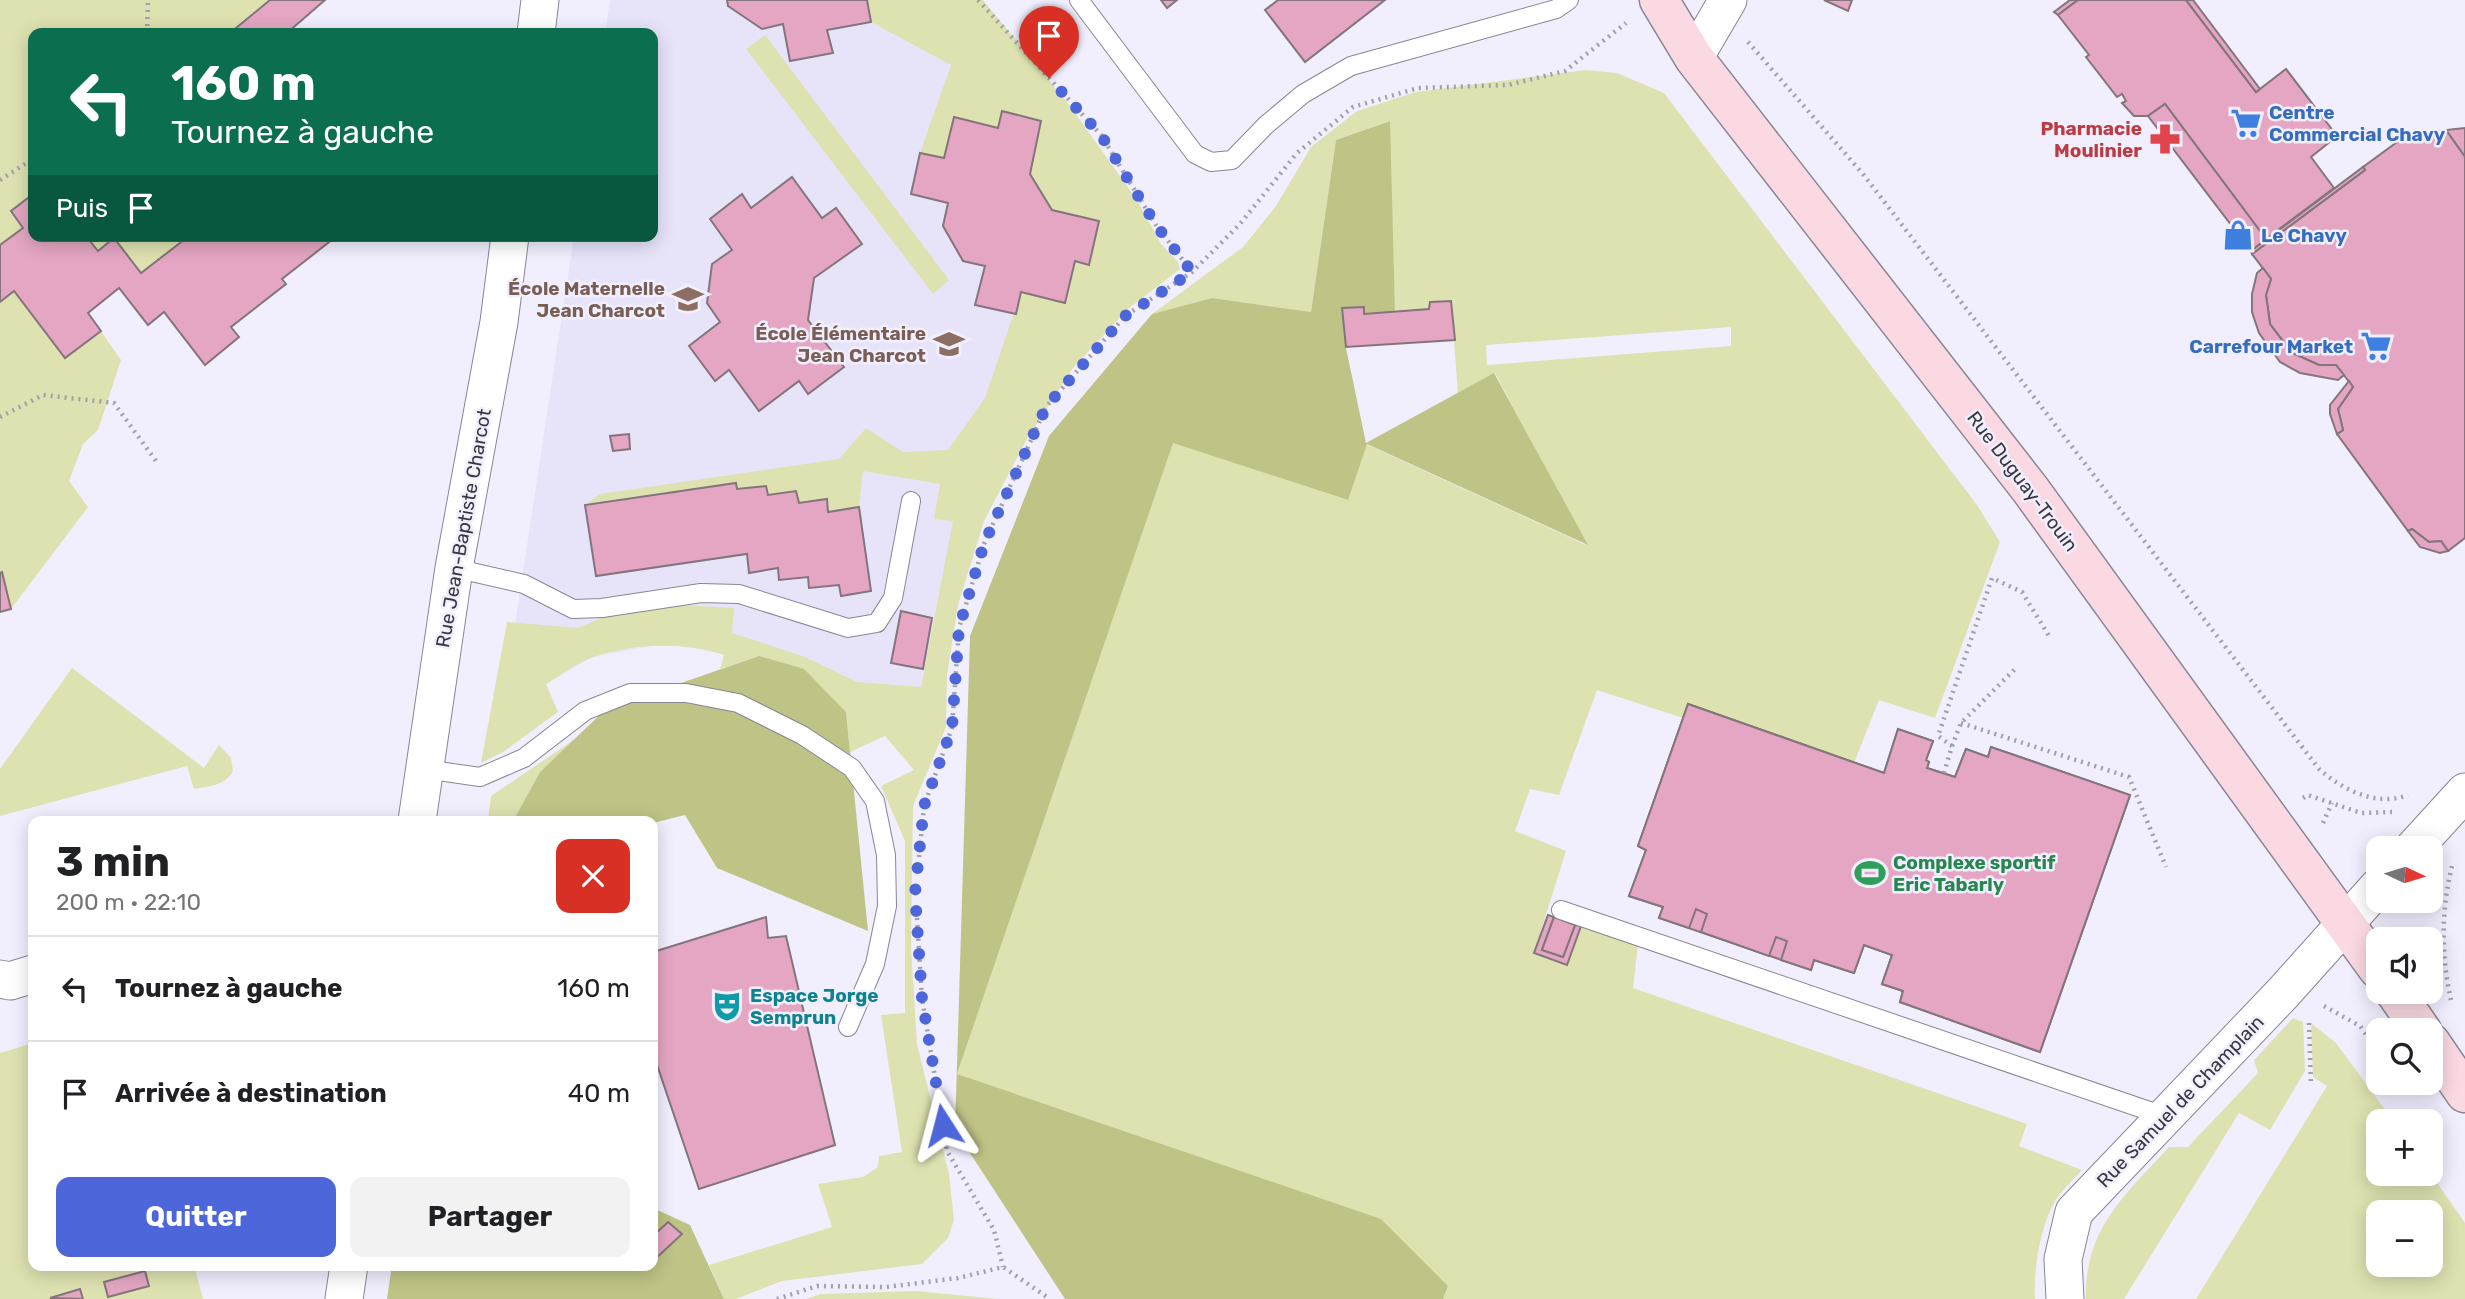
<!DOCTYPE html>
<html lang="fr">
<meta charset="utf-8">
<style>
body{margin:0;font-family:Rubik,sans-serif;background:#f2f2f2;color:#202124;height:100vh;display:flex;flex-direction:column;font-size:26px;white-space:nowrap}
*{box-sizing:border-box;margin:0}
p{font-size:23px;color:#757577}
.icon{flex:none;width:38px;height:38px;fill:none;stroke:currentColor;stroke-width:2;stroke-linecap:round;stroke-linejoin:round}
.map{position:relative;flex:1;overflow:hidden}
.sheet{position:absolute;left:28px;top:816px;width:630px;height:455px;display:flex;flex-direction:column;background:#fff;border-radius:14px;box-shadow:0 4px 18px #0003}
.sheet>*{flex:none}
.hud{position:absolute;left:28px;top:28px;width:630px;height:214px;border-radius:14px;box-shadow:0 4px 18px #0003;background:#0b6e4f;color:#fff;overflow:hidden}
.needle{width:46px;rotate:94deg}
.tools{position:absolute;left:2366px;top:836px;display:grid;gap:14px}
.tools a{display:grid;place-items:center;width:77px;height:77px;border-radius:14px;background:#fff;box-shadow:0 4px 18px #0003;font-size:35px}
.pin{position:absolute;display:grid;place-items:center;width:60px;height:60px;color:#fff;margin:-72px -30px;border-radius:50% 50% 50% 0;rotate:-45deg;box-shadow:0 0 7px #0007}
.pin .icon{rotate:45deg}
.me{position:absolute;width:77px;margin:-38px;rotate:351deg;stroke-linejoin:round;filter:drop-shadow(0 0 5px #0008)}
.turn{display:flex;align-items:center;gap:24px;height:147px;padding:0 28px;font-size:32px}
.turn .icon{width:91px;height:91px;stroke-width:2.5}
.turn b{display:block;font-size:49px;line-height:60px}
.then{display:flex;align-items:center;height:66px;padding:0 28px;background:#0003;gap:14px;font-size:26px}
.round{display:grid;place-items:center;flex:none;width:74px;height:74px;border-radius:14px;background:#f2f2f2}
.head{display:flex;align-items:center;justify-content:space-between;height:119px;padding:0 28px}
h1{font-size:42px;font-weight:700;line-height:52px}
.cta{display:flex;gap:14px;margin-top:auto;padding:14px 28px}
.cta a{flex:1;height:80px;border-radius:14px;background:#4d66da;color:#fff;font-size:28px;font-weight:700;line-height:80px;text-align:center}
.cta a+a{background:#f2f2f2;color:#202124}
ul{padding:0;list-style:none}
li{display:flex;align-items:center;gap:21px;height:105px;padding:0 28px;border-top:2px solid #e0e0e0}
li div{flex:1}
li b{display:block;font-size:26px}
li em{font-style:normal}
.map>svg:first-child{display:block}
</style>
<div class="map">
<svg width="2465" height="1299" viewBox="0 0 2465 1299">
<rect width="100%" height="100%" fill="#f1effe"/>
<!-- built -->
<polygon fill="#e7e4fa" points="610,0 962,0 1087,143 1110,307 972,500 927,721 684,640 592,657 535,690 500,723 574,236 653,236 653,33 605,33"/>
<!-- green -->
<g fill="#dee2b0" fill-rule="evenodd">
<polygon points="0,0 270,0 230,33 33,33 33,194 11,211 23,228 0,245"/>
<path d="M867 0H983L1070 106 1137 200 1161 244 1178 262 1180 269 1128 309 1073 368 1028 437 984 521 958 605 947 676 946 727 913 806 911 947 917 1044 949 1174 954 1220 948 1238 922 1264 782 1281 736 1299H724L709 1265 832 1227 818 1184 863 1177 878 1167 879 1156 902 1152 881 1015 905 1013V841L881 786 914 770 885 736 850 752 846 712 759 656 720 669 724 655C682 642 636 643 594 657 578 662 561 675 546 684L558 712 503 752 481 763 507 622 578 628 615 612 666 604 734 608 732 633 805 657 857 682 921 687 953 521 934 519 940 484 863 471 859 507 828 512 827 499 799 503 796 491 768 495 766 486 737 489 736 483 585 505 600 494 839 459 866 428 903 452 948 450 985 398 1021 292 1065 302 1075 261 1088 264 1030 174 1041 121 1003 111 998 128 954 118 944 158 920 153 951 65 871 22Z"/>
<polygon points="765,35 949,280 933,294 746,49"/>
<path d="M1586 70 1617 73 1664 93 1977 505 2000 542 1935 718 1879 700 1854 763 1683 718 1597 690 1559 795 1530 789 1515 831 1566 851 1534 953 1567 965 1581 926 1638 944 1633 988 2027 1124 2019 1146 2082 1170C2074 1179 2064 1188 2057 1198 2041 1222 2033 1271 2035 1299H1443L1448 1286 957 1074 1173 442 1347 500 1366 444 1586 545 1495 373 1458 393 1451 302H1430L1429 309 1395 311 1389 121 1336 140 1311 312 1212 298 1152 314 1243 247 1276 206 1311 147 1357 111 1416 92ZM1731 327V346L1487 365 1486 345Z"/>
<polygon points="86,236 189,236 141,273 115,239 98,251"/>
<polygon points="14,291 65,358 101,331 121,360 98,430 83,444 69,481 88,507 11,609 0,573 0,302"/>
<path d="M72 668 204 768 219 745 231 758 233 771C225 786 209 786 194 789L187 766 0 816V769Z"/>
<polygon points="575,739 540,772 513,821 488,821 491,796"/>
<path d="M2293 1018 2303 1022 2305 1071 2270 1130 2239 1113 2124 1299H2086C2084 1229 2125 1195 2169 1147H2188L2258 1073 2254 1060Z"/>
<path d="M2311 1023 2336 1043 2394 1122H2378V1174H2431L2465 1223V1299H2196L2327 1086 2313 1077ZM2378 1213H2431V1265H2378Z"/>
<polygon points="33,1043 33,1265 194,1265 203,1299 0,1299 0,1053"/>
<polygon points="916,1291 998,1299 806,1299 821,1294"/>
</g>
<!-- forest -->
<g fill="#bfc385">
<polygon points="1390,121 1395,311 1364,314 1363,307 1342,308 1346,348 1366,443 1494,373 1588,545 1367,444 1348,500 1173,443 957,1074 1381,1219 1448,1286 1443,1299 1065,1299 955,1130 970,636 1049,436 1152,314 1212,298 1311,312 1336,140"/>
<polygon points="759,656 804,669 846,712 868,931 717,868 685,815 653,823 513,821 540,772 606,709"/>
<polygon points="653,1208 690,1225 724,1299 387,1299 392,1265 653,1265"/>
</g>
<!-- building -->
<g fill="#e4a6c3" stroke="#83757b" stroke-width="2">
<polygon points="270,0 325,0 287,33 230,33"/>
<polygon points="727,0 867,0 871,22 827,30 833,53 790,61 783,24 762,29 728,6"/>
<polygon points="1161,0 1177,0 1167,8"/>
<polygon points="1278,0 1385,0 1305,62 1265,10"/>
<polygon points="1824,0 1852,0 1848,11"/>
<polygon points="2070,0 2078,0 2058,15 2054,12"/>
<polygon points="2078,0 2186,0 2256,92 2286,69 2337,136 2311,157 2334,188 2266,239 2165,104 2148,116 2134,116 2122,103 2126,101 2122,94 2117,97 2086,57 2089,55 2058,15"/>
<polygon points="2186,0 2193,0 2260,89 2256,92"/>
<polygon points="2165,104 2266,239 2251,251 2148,116"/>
<polygon points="1002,111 1041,121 1030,174 1052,210 1099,221 1089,265 1075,261 1065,303 1021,292 1016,314 975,305 985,266 963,261 943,226 948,203 911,194 920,153 944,158 954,117 998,128"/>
<polygon points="2465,128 2465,157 2446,130"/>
<polygon points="2446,130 2465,157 2465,538 2448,551 2441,541 2429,542 2412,529 2408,531 2337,434 2343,430 2338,409 2353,387 2336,365 2319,365 2292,353 2270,324 2266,295 2271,279 2252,254 2365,170 2363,167 2408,134"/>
<polygon points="2363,167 2365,170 2252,254 2251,251"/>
<polygon points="792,177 822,218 836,208 862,244 814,278 808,320 844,367 808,394 799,381 759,411 729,370 715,381 689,346 720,322 707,303 712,264 732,250 710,219 742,194 751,208"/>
<polygon points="33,194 33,236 86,236 98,251 114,238 141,273 189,236 331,236 333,239 282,279 286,284 231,327 239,337 205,365 164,312 148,325 119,288 88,313 101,331 65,358 14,291 0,302 0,245 23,228 11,211"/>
<polygon points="2263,268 2271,279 2266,295 2270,324 2292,353 2319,365 2336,365 2344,375 2338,380 2300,373 2280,362 2259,333 2252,312 2252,294 2257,273"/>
<polygon points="1451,301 1455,340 1346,347 1342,308 1364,307 1364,314 1429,309 1430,302"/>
<polygon points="2349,381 2353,387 2338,409 2343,430 2337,434 2330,414 2330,405"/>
<polygon points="629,434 630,449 613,451 610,436"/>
<polygon points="736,483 737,489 766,486 768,495 796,491 799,503 827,499 828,512 859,507 871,591 841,596 839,585 809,588 808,577 779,580 778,568 749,573 747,554 596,576 585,505"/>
<polygon points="2412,529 2429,542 2441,541 2448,551 2440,553 2420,547 2408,531"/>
<polygon points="2,572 11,609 0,612 0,573"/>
<polygon points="901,611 932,618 923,669 891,663"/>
<polygon points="1688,704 1884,773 1898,729 1933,741 1926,760 1929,762 1927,768 1955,777 1966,749 1988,757 1991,747 2130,795 2040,1052 1900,1002 1903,991 1882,984 1892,955 1864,945 1854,973 1814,960 1811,970 1659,918 1663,907 1629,896 1646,850 1638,846"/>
<polygon points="1688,704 1884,773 1898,729 1933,741 1926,760 1929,762 1927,768 1955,777 1966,749 1988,757 1991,747 2130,795 2040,1052 1900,1002 1903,991 1882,984 1892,955 1864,945 1854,973 1814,960 1811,970 1781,960 1787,941 1776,937 1769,956 1701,932 1707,914 1696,909 1689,928 1659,918 1663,907 1629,896 1646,850 1638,846"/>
<polygon points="1548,915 1554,917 1542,950 1563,957 1575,925 1581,926 1567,965 1534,953"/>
<polygon points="766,917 768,938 786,936 835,1145 699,1189 655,1059 653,1060 653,952"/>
<polygon points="1554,917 1575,925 1563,957 1542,950"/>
<polygon points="668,1222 682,1234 653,1261 653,1236"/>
<polygon points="145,1271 149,1286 108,1297 104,1282"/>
<polygon points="80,1289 83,1299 50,1298"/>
</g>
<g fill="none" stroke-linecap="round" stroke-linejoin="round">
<!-- lane casing -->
<g stroke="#888694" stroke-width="20">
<g id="lane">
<polyline points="1079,0 1195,154 1211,162 1232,160 1266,125 1303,94 1351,66 1556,9 1569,0"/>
<polyline points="454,568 524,584 573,609 602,608 701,593 739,594 848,628 877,623 893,598 911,501"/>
<polyline points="425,769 480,777 524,758 585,711 630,693 686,693 738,703 802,735 852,768 875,801 886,855 887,906 875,964 848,1027"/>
<polyline points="1561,910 2164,1116"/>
</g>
</g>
<!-- street casing -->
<g stroke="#888694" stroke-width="39">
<g id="street">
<polyline points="536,33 540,0"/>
<polyline points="1694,58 1728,0"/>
<polyline points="417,821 454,568 499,322 510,236"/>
<polyline points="2413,849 2465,792"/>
<polyline points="0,979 10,981 33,974"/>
<polyline points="344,1299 349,1265"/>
<polyline points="2065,1299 2063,1259 2074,1212 2283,993 2378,887"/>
</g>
</g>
<!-- secondary casing -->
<g stroke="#888694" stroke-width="41">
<g id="secondary">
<polyline points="1659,0 1694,58 2030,489 2378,969"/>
<polyline points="2395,992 2422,1031"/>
<polyline points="2431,1043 2465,1093"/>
</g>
</g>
<!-- path -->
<g stroke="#a09faa" stroke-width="4.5" stroke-dasharray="2 5" stroke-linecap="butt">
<polyline points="978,0 1101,135 1156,225 1192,272"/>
<polyline points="147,33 148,0"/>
<path d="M1748 42 1863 174 2319 769C2343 790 2376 807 2408 795"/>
<polyline points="0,180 33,159"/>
<polyline points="0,417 43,395 114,403 156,461"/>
<polyline points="1961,723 2129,777 2166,867"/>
<polyline points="1952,746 1961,723 2015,669"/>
<polyline points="1944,773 1952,746 1938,736 1992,578 2022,592 2049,636"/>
<polyline points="2303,798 2308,795 2361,813 2392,812"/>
<polyline points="2323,823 2332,803"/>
<polyline points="919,857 924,806 952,728 959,628 984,544 1046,407 1125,316 1192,272 1240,224 1297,153 1353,107 1418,88 1508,85 1565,71 1626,23"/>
<polyline points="917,918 922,998 947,1151 994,1230 1003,1267"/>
<path d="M2451 1000C2441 956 2441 910 2452 866"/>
<polyline points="2324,1006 2360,1026 2378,1051"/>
<polyline points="2309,1023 2311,1085"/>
<polyline points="777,1299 817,1286 886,1287 958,1278 1003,1267 1050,1299"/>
</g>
<!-- lane -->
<use href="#lane" stroke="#fff" stroke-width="18"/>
<!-- street -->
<use href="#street" stroke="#fff" stroke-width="37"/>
<!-- secondary -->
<use href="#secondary" stroke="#fad9e2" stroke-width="38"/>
</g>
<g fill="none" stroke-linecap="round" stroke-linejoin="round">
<!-- route -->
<polyline stroke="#4d66da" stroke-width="12" stroke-dasharray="0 21.6" points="943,1125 922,998 915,893 924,806 952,728 959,628 984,544 1046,407 1125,316 1192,272 1156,225 1101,135 1049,78"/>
</g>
<!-- icons -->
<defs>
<g id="supermarket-bare" transform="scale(2.415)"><path d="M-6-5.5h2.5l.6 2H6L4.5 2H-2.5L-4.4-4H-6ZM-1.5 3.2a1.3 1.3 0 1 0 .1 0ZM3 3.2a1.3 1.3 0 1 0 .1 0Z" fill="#3f7fe0" stroke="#f1effe" stroke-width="2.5" paint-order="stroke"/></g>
<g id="pharmacy-bare" transform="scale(2.415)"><path d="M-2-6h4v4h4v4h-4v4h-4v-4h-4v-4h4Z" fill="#e0444e" stroke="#f1effe" stroke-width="2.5" paint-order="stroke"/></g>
<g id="shop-bare" transform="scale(2.415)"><path d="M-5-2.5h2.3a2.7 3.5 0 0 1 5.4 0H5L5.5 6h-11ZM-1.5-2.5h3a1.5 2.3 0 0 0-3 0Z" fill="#3f7fe0" stroke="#f1effe" stroke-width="2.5" paint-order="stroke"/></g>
<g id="school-bare" transform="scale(2.415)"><path d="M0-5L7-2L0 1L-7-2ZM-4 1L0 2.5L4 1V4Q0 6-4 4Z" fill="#8d6e63" stroke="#f1effe" stroke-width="2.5" paint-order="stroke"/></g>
<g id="stadium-bare" transform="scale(2.415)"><path d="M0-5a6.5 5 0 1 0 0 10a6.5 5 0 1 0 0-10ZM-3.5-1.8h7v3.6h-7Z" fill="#2e9e5b" stroke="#f1effe" stroke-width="2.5" paint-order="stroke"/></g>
<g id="theatre-bare" transform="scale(2.415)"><path d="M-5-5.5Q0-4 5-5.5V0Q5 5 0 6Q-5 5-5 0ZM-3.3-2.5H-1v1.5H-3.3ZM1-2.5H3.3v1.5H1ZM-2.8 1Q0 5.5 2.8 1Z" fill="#0f9aa8" stroke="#f1effe" stroke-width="2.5" paint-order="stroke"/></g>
</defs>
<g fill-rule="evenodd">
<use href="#supermarket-bare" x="2246" y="123"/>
<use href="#pharmacy-bare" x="2165" y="139"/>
<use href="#shop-bare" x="2238" y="235"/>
<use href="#school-bare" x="688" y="299"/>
<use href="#school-bare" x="949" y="344"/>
<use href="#supermarket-bare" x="2376" y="346"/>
<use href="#stadium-bare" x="1870" y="873"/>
<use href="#theatre-bare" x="727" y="1006"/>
</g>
<g text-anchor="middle" stroke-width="5" stroke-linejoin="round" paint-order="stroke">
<!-- shop labels -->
<g font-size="19" font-weight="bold" fill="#366cbe" stroke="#f1effe" text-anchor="start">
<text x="2269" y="119">Centre<tspan x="2269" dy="22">Commercial Chavy</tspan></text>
<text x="2261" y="242">Le Chavy</text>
<text x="2353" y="353" text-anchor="end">Carrefour Market</text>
</g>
<!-- health labels -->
<g font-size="19" font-weight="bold" fill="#be3a42" stroke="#f1effe" text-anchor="end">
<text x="2142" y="135">Pharmacie<tspan x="2142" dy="22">Moulinier</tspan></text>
</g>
<!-- education labels -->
<g font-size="19" font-weight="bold" fill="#785e54" stroke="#f1effe" text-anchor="end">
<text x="665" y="295">École Maternelle<tspan x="665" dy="22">Jean Charcot</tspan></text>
<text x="926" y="340">École Élémentaire<tspan x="926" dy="22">Jean Charcot</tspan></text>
</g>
<!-- street labels -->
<g font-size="19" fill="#39383e" stroke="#f1effe">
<text transform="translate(2023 481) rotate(53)" y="7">Rue Duguay-Trouin</text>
<text transform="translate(463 528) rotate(-80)" y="7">Rue Jean-Baptiste Charcot</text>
<text transform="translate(2180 1101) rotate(-46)" y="7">Rue Samuel de Champlain</text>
</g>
<!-- leisure labels -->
<g font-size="19" font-weight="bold" fill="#27864d" stroke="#f1effe" text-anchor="start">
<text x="1893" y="869">Complexe sportif<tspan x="1893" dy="22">Eric Tabarly</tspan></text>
</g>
<!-- culture labels -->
<g font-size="19" font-weight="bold" fill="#0d838f" stroke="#f1effe" text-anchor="start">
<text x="750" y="1002">Espace Jorge<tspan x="750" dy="22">Semprun</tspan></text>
</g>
</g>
</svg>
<div class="tools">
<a><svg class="needle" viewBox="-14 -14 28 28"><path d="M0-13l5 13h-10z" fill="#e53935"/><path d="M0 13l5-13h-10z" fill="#757577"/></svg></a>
<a><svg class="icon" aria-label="sound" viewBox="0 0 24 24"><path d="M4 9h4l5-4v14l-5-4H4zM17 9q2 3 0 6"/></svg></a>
<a><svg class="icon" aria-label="search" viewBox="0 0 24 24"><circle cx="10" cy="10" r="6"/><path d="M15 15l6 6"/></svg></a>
<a>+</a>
<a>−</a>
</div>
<div class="pin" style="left:1049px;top:78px;background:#d93025"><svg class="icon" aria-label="arrive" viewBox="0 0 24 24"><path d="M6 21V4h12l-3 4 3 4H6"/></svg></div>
<svg class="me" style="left:943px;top:1125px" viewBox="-20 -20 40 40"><path d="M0-17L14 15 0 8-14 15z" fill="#4d66da" stroke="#fff" stroke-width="4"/></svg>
<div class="hud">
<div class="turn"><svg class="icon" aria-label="left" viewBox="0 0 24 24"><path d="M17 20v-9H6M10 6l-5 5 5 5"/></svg><div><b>160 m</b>Tournez à gauche</div></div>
<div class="then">Puis<svg class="icon" aria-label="arrive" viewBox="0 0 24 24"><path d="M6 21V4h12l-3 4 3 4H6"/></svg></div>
</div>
<section class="sheet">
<div class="head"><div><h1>3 min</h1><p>200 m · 22:10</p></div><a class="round" style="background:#d93025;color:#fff"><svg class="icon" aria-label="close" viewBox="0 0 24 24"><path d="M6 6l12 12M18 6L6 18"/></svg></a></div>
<ul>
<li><svg class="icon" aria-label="left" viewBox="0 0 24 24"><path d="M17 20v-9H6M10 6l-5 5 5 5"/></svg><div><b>Tournez à gauche</b></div><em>160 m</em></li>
<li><svg class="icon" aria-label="arrive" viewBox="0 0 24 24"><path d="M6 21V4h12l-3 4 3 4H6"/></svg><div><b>Arrivée à destination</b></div><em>40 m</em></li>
</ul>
<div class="cta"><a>Quitter</a><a>Partager</a></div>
</section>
</div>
